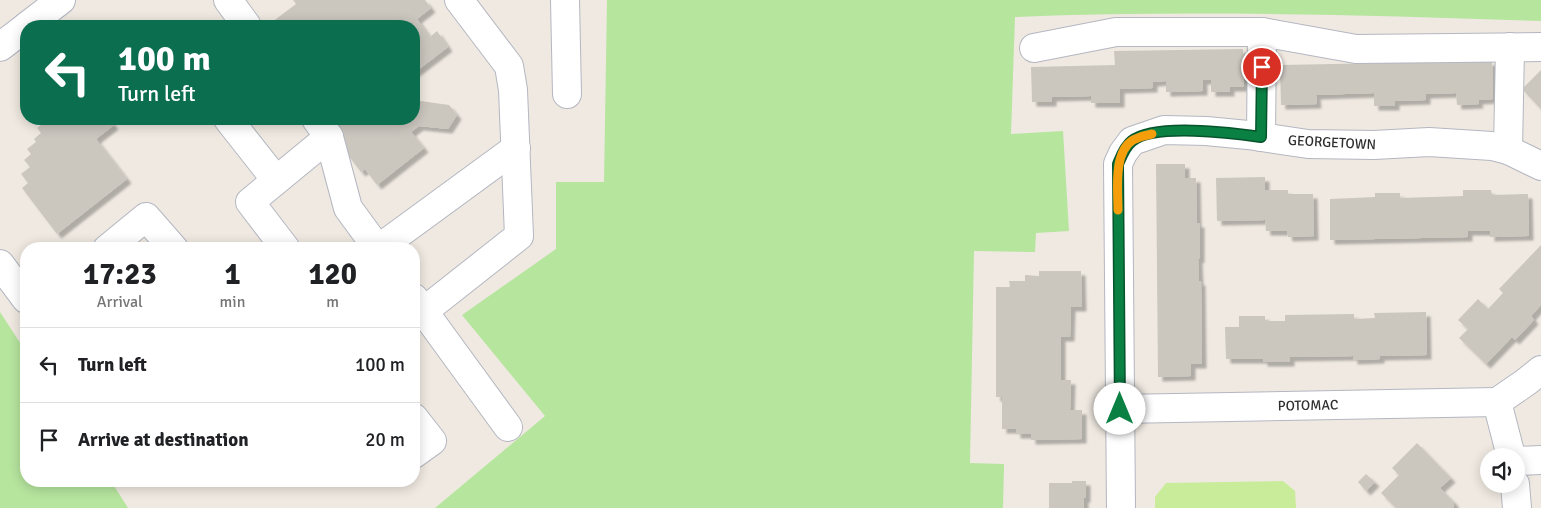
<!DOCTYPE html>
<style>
body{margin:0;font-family:Signika,sans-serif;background:#f2f2f2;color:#202124;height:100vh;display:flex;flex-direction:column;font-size:19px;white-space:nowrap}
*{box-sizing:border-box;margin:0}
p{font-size:16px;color:#757577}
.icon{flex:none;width:28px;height:28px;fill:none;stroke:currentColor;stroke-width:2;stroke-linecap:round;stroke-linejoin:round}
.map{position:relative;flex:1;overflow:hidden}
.side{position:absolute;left:20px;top:242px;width:400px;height:245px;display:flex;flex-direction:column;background:#fff;border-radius:20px;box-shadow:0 2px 12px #0003}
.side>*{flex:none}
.hud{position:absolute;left:20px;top:20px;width:400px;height:105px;border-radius:20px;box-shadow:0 2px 12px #0003;background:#0b6e4f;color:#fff;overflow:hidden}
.fabs{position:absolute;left:1480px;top:448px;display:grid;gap:10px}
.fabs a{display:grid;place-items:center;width:45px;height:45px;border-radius:50%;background:#fff;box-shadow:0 2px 12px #0003;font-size:25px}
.pin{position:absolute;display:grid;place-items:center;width:42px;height:42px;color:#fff;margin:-21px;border:2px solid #fff;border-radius:50%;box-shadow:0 1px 5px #0007}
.me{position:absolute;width:55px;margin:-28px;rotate:0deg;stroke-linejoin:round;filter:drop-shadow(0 0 4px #0008)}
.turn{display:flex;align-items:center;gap:18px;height:105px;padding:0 15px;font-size:22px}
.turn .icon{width:65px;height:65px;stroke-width:2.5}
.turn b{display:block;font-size:35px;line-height:42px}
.eta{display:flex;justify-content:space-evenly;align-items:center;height:85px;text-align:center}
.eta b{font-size:30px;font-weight:800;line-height:35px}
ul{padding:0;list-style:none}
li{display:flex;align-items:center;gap:15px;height:75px;padding:0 15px;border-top:1px solid #e0e0e0}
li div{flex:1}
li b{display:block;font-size:19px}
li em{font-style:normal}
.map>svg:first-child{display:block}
</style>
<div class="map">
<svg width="1541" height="508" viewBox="0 0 1541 508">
<defs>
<filter id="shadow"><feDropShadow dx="4.5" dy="4.5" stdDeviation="1" flood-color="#0004"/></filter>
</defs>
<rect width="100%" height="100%" fill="#efe9e1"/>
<!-- green -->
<g fill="#b6e59e">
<path d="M607 0H1541V21C1366 15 1190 10 1015 17L1011 134 1063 131 1069 231 1036 233 1035 252 974 251 970 463 1004 464 1003 508H435L545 416 462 315 556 249V182H604Z"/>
<polygon points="0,312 26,352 26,481 111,481 128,508 0,508"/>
</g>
<!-- pitch -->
<polygon fill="#c9ec9a" points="1283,481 1295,491 1296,508 1155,508 1155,497 1166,483"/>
<!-- building -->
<g fill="#cbc7bf" filter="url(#shadow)">
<polygon points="293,0 425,0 431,8 417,19 430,37 437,31 448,47 414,73 414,26 275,26 272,22 296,4"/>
<polygon points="1243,49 1244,87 1230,87 1230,92 1211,92 1211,80 1203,80 1203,91 1166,92 1166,81 1153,82 1153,88 1120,89 1120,103 1091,103 1091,96 1052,97 1052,102 1032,102 1031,67 1115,65 1114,51"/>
<polygon points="1492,61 1493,99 1478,100 1479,104 1457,105 1456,93 1426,94 1426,100 1395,101 1395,106 1374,106 1374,93 1316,95 1317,104 1281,105 1280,65"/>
<polygon points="1541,70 1541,109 1522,89"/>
<polygon points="414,100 449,105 457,115 448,129 419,126 411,132 424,148 377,185 365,169 361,172 342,147 334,119 414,119"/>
<polygon points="49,119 109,119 114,125 96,139 127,179 57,234 22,188 28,183 21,174 30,167 24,160 31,154 27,149 36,142 34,139 41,133 37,128"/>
<polygon points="1156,164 1185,164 1185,178 1196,178 1197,223 1200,223 1200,259 1198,258 1199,281 1201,281 1202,364 1191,364 1191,376 1158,377"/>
<polygon points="1265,177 1265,190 1288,190 1288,194 1313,194 1314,236 1288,237 1287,231 1266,231 1265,220 1217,221 1216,178"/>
<polygon points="1463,190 1491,190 1492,195 1528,194 1529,236 1490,237 1490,231 1468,231 1468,237 1330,240 1330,199 1375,197 1375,193 1400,193 1400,198 1463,196"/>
<polygon points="1541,245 1541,305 1531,316 1534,320 1515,340 1512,337 1486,364 1459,338 1468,329 1458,320 1478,299 1488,309 1503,293 1499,289"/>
<polygon points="1039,271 1081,271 1082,307 1071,307 1070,337 1061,337 1061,380 1071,380 1070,410 1082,410 1082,439 1031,440 1031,434 1016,434 1016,429 1002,429 1002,397 996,397 996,287 1010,287 1009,281 1025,281 1025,275 1039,276"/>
<polygon points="1426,312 1427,355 1380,356 1380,359 1353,360 1353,356 1290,357 1290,362 1263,362 1263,359 1226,359 1225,327 1239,327 1239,316 1265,316 1265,321 1285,321 1285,315 1354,314 1354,319 1375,318 1374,313"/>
<polygon points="1417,443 1451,478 1440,488 1454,502 1454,508 1396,508 1381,493 1399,475 1392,468"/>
<polygon points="1366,474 1375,482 1366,491 1358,482"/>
<polygon points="1072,481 1086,481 1086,498 1084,498 1084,508 1049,508 1049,483 1072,483"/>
</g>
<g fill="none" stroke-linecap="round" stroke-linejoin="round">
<!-- minor casing -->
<g stroke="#b4b7c1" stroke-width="30">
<g id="minor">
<polyline points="228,0 247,26"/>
<polyline points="565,0 567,94"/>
<polyline points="27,26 61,0"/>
<polyline points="0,47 26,27"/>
<polyline points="1034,48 1116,32 1262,32"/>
<polyline points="228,119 276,180"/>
<polyline points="329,137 348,208 378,249"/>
<polyline points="1261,137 1262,32 1356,49 1541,47"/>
<polyline points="1508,150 1510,47"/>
<polyline points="107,249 146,217 174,249"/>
<polyline points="286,249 250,202 329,137 316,119"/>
<polyline points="378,249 516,148"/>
<polyline points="0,264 26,299"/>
<polyline points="414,298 508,427"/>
<polyline points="424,311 519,236 513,90 509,66 459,0"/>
<polyline points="1120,409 1497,402"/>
<polyline points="414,418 432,441 414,454"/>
<polyline points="1511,456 1497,402 1526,382 1541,370"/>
<polyline points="1516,461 1541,460"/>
<polyline points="1515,484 1517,508"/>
<polyline points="1121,508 1118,164 1123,153 1132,141 1164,130 1206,131 1248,135 1308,144 1374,145 1429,142 1492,146 1508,150 1541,166"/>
</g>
</g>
<!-- minor -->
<use href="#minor" stroke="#fff" stroke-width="28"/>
</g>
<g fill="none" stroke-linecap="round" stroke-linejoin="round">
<!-- route casing -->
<g stroke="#07532c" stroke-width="12">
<path id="route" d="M1120 409 1118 164C1121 157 1125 146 1132 141 1154 123 1233 133 1261 137L1262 67"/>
</g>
<!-- route -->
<use href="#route" stroke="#0b8043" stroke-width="9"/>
<!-- slow -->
<path stroke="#f59e0b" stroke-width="9" d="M1118 210C1118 190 1113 152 1133 140 1139 137 1146 135 1152 134"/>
</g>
<g text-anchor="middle" stroke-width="4" stroke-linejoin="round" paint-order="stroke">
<!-- street labels -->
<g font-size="14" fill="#2e2e2e" stroke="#fff">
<text transform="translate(1332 142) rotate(3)" y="5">GEORGETOWN</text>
<text transform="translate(1308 405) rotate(-1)" y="5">POTOMAC</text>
</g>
</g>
</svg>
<div class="fabs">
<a><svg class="icon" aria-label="sound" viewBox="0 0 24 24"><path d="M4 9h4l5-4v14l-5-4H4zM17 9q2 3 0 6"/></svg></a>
</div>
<div class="pin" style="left:1262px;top:67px;background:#d93025"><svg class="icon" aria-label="arrive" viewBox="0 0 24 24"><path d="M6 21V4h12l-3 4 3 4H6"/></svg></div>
<svg class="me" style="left:1120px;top:409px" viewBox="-20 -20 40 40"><circle r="19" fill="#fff"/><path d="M0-13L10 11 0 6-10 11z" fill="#0b8043"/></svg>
<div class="hud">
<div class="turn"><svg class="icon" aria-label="left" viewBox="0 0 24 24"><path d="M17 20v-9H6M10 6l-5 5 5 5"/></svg><div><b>100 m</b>Turn left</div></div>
</div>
<section class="side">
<div class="eta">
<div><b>17:23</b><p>Arrival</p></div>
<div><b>1</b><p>min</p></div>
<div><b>120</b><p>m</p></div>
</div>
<ul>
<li><svg class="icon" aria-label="left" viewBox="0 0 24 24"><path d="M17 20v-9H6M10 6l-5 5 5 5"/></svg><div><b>Turn left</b></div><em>100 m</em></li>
<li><svg class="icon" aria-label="arrive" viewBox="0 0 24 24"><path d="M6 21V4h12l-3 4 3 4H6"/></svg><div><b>Arrive at destination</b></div><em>20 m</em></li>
</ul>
</section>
</div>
